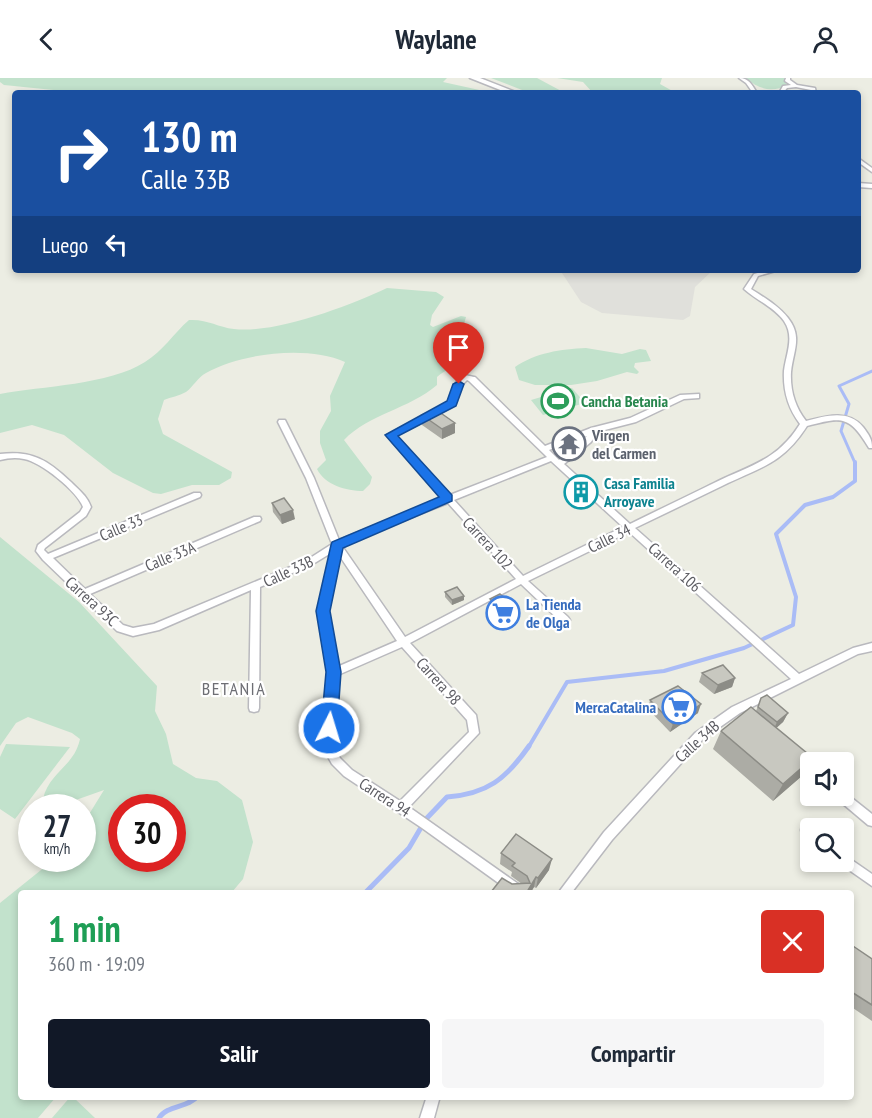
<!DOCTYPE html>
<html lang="es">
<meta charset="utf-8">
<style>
body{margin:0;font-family:"PT Sans Narrow",sans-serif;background:#f6f6f7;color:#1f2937;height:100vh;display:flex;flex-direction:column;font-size:22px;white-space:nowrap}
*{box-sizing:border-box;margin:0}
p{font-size:20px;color:#747a83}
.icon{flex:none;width:33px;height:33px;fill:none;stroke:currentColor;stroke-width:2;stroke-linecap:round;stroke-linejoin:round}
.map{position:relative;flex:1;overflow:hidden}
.panel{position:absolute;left:18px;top:812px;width:836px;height:210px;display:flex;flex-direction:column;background:#fff;border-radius:6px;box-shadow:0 3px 9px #0003}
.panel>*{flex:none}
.top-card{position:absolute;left:12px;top:12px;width:849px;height:183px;border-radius:6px;box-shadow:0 3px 9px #0003;background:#1a4fa0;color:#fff;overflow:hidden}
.fabs{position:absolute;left:800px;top:674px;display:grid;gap:12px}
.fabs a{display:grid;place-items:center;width:54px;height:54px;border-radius:6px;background:#fff;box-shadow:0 3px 9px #0003;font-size:30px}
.speed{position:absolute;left:18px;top:716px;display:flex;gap:12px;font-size:30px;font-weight:700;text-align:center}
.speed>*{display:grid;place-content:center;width:78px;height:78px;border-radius:50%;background:#fff;box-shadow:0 3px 9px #0003;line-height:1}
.speed small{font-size:15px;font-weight:400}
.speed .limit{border:9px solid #d22;background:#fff;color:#111}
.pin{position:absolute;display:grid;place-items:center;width:51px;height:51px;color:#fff;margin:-62px -26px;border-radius:50% 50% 50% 0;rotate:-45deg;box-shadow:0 0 6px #0007}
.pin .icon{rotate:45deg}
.me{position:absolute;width:66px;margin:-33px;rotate:5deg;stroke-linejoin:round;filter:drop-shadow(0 0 4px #0008)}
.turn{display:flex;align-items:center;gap:21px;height:126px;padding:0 30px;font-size:27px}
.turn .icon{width:78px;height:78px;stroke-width:2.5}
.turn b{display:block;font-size:42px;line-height:51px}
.then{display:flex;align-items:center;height:57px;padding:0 30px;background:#0003;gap:12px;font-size:22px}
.round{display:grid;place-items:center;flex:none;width:63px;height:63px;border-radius:6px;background:#f6f6f7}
.head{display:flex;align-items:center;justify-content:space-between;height:102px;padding:0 30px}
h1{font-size:36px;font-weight:700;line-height:45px;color:#1e9e55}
.cta{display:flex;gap:12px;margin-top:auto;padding:12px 30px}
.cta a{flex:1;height:69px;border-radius:6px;background:#111827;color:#fff;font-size:24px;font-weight:700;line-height:69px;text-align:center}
.cta a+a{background:#f6f6f7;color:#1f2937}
header{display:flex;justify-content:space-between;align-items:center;height:78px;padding:0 30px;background:#fff;font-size:27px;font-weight:700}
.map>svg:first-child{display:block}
</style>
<header><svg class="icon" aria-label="back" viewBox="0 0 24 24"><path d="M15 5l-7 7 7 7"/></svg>Waylane<svg class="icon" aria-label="person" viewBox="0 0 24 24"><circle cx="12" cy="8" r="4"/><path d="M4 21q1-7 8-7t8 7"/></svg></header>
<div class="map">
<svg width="872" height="1040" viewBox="0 0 872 1040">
<rect width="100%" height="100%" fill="#ecede3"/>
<!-- industrial -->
<polygon fill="#e0e0db" points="560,192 713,192 695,209 690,238 683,242 602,235 581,224"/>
<!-- green -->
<g fill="#c2e2cc" fill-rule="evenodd">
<polygon points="0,0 447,0 443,4 493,15 83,15 4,7 0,4"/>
<polygon points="491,0 537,0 565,15 522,12"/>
<polygon points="557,0 662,0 660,6 676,15 593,15 583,4"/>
<path d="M746 0H784L787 7C773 15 758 11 746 0Z"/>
<path d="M387 210 436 214 444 219 432 237 430 247 433 249 461 238 466 239C460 257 465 277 449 290 445 294 441 295 437 299V307C409 331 369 336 344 362L372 399 370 406 363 413C346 413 325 407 317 391L326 382 320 365V353L331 333 330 318 345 284C307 267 242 275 206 295 198 299 193 309 186 314 179 318 171 319 164 322L158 341 163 356 232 394 231 400 219 407H192L161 416 153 415 113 395 64 357 32 347 0 355V316C42 308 109 307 145 284 163 273 173 256 189 242 208 241 217 249 234 251 275 256 349 228 387 210Z"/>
<path d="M586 270 622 276 640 271 646 272 651 283 635 285 634 289 639 294 637 296 627 294 597 303 571 307H535L519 302 515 289C535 275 561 271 586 270Z"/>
<polygon points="572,310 585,325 543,337 531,322"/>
<path d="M0 459 79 524 157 608 155 633 166 656 173 686 196 700 217 703 242 722 253 764 243 801 232 814H21V1018L56 1019 38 1040H0V825L56 780H82L83 746 104 712 59 728 43 721C49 694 74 689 80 661L72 655 28 639 16 645 0 668ZM122 729H172V780H122Z"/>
<polygon points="6,666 70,669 15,741 0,731 0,679"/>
<polygon points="71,1018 73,1019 95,1040 52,1040"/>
</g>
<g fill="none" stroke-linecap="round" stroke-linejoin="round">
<!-- stream-far2 -->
<polyline stroke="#aabcf6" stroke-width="3" points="855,385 841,353 849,326 839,308 872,293"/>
<!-- stream-far1 -->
<polyline stroke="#aabcf6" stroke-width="4" points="528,670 567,604 664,593 744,570 793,547 796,519 776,456 805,427 833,419 855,403 855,384"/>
<!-- stream -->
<g stroke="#aabcf6" stroke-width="5">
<path d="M366 814 409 770 426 741 447 719C487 716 506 701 529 668"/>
<path d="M159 1040C167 1027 188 1030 198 1018"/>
</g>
<!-- minor casing -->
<g stroke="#b9b9be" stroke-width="3">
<g id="minor">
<polygon points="470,0 480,0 518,15 508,15"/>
<path d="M739 0C749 0 752 7 757 15H753L746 5Z"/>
<polygon points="786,0 790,0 790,2 797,7 815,10 816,15 812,15 811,12 796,9 787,10 783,15 779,15 783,8 791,7 785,3"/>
<polygon points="858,80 872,90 872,94 858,84"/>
<polygon points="858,105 872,106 872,110 858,109"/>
<path d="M768 192H779L758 198 751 211C763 219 778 227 788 240 803 259 793 273 791 294 790 312 795 329 806 343 826 338 848 331 863 349 869 357 872 361 872 370H869C849 337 842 339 807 348 782 387 760 389 722 408 693 422 664 436 635 450L799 596 853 570 872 565V573L858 576 740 635 703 661 612 762 572 814H559L604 754 695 655 732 629 791 601 629 454 528 503 568 539 570 542 568 545H562L521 506 410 565 476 637 479 655 409 729 524 810 526 814H511L422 750 344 698 332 686 322 668 328 595 318 533 331 475 313 486 260 509 259 630 258 633 254 634 250 633 249 630 251 512 159 552 133 558 117 553 43 482 36 473 38 467 80 434 83 429C77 413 41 384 24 381 16 379 8 380 0 382V376C32 372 48 382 71 404 79 412 87 418 91 429L86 438 45 470 44 472 48 476 194 415H200L201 417 200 419 53 480 85 511 254 439H260L261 441 260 443 90 516 123 547 133 550 154 546 307 482 332 466 306 400 278 344 279 342H285L314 400 339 462 443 420 387 357 449 324C452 316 455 299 464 297 466 297 473 299 475 299L545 368 591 350 630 340 680 317 699 316V320L684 321 636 344 597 354 591 364 564 386 630 446C658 432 686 419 714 405 750 387 777 383 800 346 788 330 783 313 784 293 786 276 795 259 784 243 774 229 756 222 744 211L754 196ZM467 302 469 303 547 379 450 417 396 358 455 327 462 307ZM587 358 559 382 549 372ZM551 383 623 449 523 498 454 422ZM448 425 516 501 405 559 342 468 349 464ZM339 477 397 563 337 589 328 533ZM402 569 467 642 469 654 400 723 352 692 340 680 332 667 338 597Z"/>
<polygon points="843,713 872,736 872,748 868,747 836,720 835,717 843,717"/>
<polygon points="806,747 812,750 810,750 810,760 802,756 801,752 802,748"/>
<polygon points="843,776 872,796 872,808 839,785 838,783 843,783"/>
<polygon points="427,1018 440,1018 434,1040 420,1040"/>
</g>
</g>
<!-- minor -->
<use href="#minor" fill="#fff" fill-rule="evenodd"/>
</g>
<!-- wall -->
<g fill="#acaca5">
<polygon points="422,337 455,355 442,361 422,347"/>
<polygon points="572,406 595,418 594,425 588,429 571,413"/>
<polygon points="272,425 295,441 282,446 273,434"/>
<polygon points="445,514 464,522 452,527 445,519"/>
<polygon points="490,521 519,532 518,541 509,548 490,530"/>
<polygon points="702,595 735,600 732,609 714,616 699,604"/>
<polygon points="761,620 788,635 783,644 776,650 810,684 803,697 773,723 713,671 721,653 756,633"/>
<polygon points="650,622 698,635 670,654 648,631"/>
<polygon points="501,775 549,792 536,810 534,809 531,814 491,814 512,806 522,806 511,798 512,794 500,786"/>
<polygon points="850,866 872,881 872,943 850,928"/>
</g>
<!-- shaded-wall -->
<g fill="#8c8c86">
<polygon points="455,345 455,355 442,361 442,351"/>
<polygon points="595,418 594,425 588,429 589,422"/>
<polygon points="293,432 295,441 282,446 280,437"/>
<polygon points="464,518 464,522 452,527 452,522"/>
<polygon points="519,532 518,541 509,548 510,538"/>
<polygon points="735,600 732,609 714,616 718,607"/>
<polygon points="701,626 698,635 670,654 673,646"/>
<polygon points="788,635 783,644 773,653 777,644"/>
<polygon points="813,680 803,697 773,723 783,706"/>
<polygon points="552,781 549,792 536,810 538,800"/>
<polygon points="536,799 534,809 531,814 527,814"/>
</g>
<!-- building -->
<g fill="#c8c8c0" stroke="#8c8c86" stroke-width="1.5">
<polygon points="435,331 455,345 442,351 422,337"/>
<polygon points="579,403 595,418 589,422 572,406"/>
<polygon points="284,420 293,432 280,437 272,425"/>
<polygon points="457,509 464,518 452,522 445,514"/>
<polygon points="500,516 519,532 510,538 490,521"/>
<polygon points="723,587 735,600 718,607 702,595"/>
<polygon points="678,608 701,626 673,646 650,622"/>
<polygon points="767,617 788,635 777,644 758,629 761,620"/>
<polygon points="751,629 813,680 783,706 721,653"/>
<polygon points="516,756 552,781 538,800 536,799 527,814 491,814 502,800 512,806 530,805 527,798 512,788 515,785 501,775"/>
<polygon points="850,866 872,881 872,927 850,913"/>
</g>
<!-- route -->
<polygon fill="#1a73e8" stroke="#114b97" stroke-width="1.5" points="459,303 464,306 456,328 398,358 452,417 452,423 343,470 330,533 341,594 337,650 329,656 324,654 321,650 326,594 316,533 331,467 332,464 439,419 385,357 447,323 453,306"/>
<!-- icons -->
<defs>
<g id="stadium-ring" transform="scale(1.725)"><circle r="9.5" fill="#fff" stroke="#2e9e5b" stroke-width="1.5"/><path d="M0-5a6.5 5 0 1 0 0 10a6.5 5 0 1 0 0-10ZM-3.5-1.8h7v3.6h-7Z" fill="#2e9e5b"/></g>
<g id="temple-ring" transform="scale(1.725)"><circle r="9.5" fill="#fff" stroke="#6b7280" stroke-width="1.5"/><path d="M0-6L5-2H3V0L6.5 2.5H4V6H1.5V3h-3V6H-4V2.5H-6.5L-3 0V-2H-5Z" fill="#6b7280"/></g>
<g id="building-ring" transform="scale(1.725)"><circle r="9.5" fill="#fff" stroke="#0f9aa8" stroke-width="1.5"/><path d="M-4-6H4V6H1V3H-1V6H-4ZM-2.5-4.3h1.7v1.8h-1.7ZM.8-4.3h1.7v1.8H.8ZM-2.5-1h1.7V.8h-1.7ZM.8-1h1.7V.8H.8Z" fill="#0f9aa8"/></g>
<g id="supermarket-ring" transform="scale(1.725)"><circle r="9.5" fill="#fff" stroke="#3f7fe0" stroke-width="1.5"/><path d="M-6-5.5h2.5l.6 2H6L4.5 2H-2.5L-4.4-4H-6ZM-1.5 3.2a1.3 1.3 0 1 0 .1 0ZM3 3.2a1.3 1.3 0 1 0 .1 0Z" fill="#3f7fe0"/></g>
</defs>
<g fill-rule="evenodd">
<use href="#stadium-ring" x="558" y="323"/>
<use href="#temple-ring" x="569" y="366"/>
<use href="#building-ring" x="581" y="414"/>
<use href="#supermarket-ring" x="503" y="535"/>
<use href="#supermarket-ring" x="679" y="629"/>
</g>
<g text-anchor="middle" stroke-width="4.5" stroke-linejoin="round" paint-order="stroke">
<!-- leisure labels -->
<g font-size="16" font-weight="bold" fill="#27864d" stroke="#fff" text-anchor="start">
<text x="581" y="329">Cancha Betania</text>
</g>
<!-- worship labels -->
<g font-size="16" font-weight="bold" fill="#5b616d" stroke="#fff" text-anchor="start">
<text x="592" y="363">Virgen<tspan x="592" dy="18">del Carmen</tspan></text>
</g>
<!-- culture labels -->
<g font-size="16" font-weight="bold" fill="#0d838f" stroke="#fff" text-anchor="start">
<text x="604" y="411">Casa Familia<tspan x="604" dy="18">Arroyave</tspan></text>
</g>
<!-- street labels -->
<g font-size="16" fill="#5c5c62" stroke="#fff">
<text transform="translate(121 449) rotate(-23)" y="6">Calle 33</text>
<text transform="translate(609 460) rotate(-26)" y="6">Calle 34</text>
<text transform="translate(488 465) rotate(47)" y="6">Carrera 102</text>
<text transform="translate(170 478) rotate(-23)" y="6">Calle 33A</text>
<text transform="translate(675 489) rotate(42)" y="6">Carrera 106</text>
<text transform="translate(288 493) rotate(-25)" y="6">Calle 33B</text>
<text transform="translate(92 523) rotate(42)" y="6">Carrera 93C</text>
<text transform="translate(439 603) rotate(48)" y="6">Carrera 98</text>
<text transform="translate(697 663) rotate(-42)" y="6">Calle 34B</text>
<text transform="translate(385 719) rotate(33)" y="6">Carrera 94</text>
</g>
<!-- shop labels -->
<g font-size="16" font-weight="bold" fill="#366cbe" stroke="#fff" text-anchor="start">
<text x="526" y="532">La Tienda<tspan x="526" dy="18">de Olga</tspan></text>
<text x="656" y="635" text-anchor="end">MercaCatalina</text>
</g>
<!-- neighbourhood labels -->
<g font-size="18" letter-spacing="1.5" fill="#6d6e74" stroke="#fff">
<text x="234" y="617">BETANIA</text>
</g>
</g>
</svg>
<div class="fabs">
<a><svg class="icon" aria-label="sound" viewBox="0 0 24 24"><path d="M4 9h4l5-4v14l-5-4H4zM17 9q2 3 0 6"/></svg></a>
<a><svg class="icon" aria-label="search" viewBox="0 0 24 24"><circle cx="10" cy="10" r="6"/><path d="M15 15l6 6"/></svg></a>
</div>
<div class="speed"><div>27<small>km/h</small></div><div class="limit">30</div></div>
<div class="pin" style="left:459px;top:306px;background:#d93025"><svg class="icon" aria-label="arrive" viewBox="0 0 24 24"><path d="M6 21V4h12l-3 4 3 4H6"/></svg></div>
<svg class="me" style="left:329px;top:650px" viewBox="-20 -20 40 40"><circle r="17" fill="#1a73e8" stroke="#fff" stroke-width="3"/><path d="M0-11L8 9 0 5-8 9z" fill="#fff"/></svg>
<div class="top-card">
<div class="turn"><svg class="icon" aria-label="right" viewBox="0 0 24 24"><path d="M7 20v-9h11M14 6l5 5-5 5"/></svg><div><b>130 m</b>Calle 33B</div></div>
<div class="then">Luego<svg class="icon" aria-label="left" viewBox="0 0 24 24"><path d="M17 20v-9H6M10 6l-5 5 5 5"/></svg></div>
</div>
<section class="panel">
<div class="head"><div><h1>1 min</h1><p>360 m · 19:09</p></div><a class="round" style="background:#d93025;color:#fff"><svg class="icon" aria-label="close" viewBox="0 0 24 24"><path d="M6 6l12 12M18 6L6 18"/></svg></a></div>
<div class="cta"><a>Salir</a><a>Compartir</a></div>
</section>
</div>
